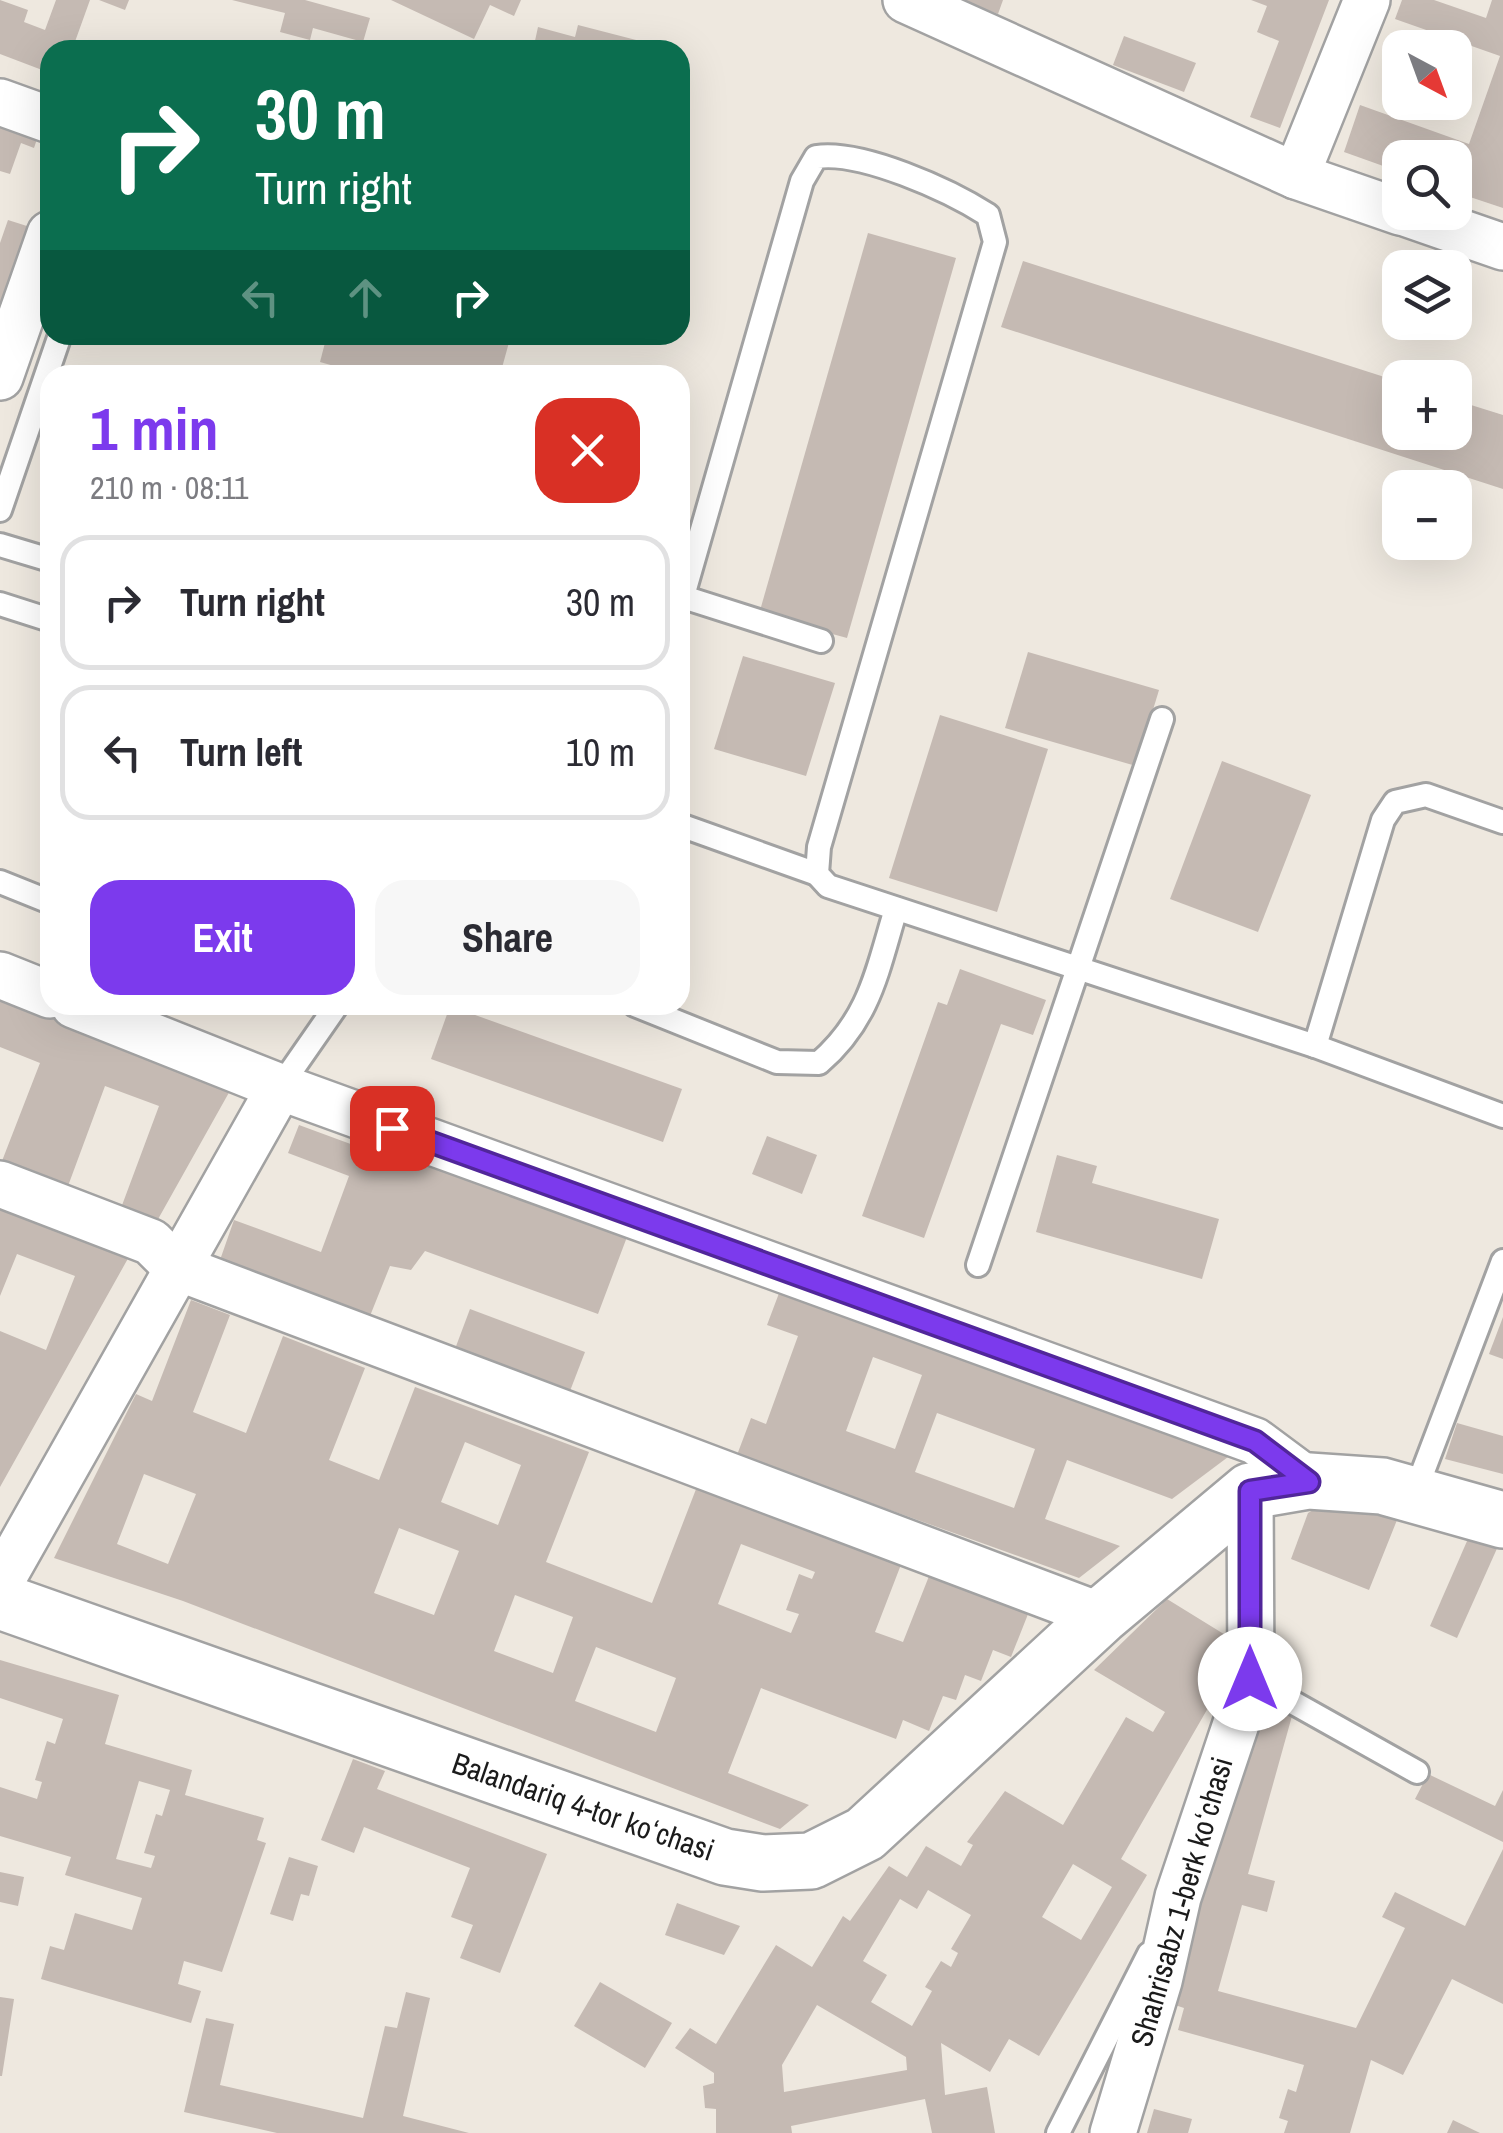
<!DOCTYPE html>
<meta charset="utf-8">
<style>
body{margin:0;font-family:"Archivo Narrow",sans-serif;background:#f7f7f7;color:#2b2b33;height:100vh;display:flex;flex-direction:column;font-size:38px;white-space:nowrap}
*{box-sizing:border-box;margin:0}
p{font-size:32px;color:#7c7c81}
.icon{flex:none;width:55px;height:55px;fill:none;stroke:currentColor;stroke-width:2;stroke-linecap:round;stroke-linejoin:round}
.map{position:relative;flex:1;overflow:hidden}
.sheet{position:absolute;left:40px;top:365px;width:650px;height:650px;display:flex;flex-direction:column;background:#fff;border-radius:30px;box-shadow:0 10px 40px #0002}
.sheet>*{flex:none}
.banner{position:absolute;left:40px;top:40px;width:650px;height:305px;border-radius:30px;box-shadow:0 10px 40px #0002;background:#0b6e4f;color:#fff;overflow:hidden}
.needle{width:65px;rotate:139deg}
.controls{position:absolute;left:1382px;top:30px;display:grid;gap:20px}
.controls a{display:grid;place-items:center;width:90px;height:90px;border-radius:20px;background:#fff;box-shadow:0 10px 40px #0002;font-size:50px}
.pin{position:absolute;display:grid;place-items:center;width:85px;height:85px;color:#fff;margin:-42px;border-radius:20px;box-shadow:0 5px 15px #0006}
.me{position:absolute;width:110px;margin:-55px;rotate:0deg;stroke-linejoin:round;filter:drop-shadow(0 0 8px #0008)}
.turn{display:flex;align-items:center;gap:35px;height:210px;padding:0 50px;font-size:45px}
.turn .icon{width:130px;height:130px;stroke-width:2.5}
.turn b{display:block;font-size:70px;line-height:85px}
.lanes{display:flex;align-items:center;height:95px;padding:0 50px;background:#0003;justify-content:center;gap:50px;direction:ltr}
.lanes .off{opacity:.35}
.round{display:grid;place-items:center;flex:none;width:105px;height:105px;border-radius:30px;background:#f7f7f7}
.head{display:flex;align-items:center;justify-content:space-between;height:170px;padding:0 50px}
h1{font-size:60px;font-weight:700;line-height:75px;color:#7c3aed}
.action{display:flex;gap:20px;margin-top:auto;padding:20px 50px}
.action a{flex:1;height:115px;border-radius:30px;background:#7c3aed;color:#fff;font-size:40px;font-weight:700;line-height:115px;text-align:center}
.action a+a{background:#f7f7f7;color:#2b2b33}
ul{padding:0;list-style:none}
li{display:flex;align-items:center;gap:30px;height:135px;margin:0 20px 15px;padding:0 30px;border:5px solid #e1e1e2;border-radius:30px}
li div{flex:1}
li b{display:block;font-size:38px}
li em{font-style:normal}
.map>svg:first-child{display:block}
</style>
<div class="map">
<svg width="1503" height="2133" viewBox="0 0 1503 2133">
<rect width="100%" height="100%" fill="#eee8df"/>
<!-- building -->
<g fill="#c5bab3" fill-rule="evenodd">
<polygon points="0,0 28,10 24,22 45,30 56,0 90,0 72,50 50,50 50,73 0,54"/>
<polygon points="99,0 129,0 125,10"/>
<polygon points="232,0 305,0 370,18 363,42 313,28 310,40 280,32 285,13"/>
<polygon points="391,0 521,0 514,16 490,5 474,39"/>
<polygon points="961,0 1003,0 998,14"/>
<polygon points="1251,0 1329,0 1280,128 1250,117 1279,41 1257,32 1267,6"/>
<polygon points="1402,0 1434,0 1486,18 1492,0 1503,0 1503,208 1455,192 1455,158 1400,158 1400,172 1344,152 1360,105 1469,144 1500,56 1395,19"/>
<polygon points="578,25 640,41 637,50 533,50 538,27 575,37"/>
<polygon points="1124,36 1196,63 1184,92 1113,65"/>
<polygon points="0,110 42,124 34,148 21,143 10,174 0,171"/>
<polygon points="8,220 30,227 0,314 0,243"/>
<polygon points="868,233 956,258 847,638 759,614"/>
<polygon points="1023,261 1400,382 1400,432 1455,432 1455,400 1503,415 1503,489 1001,327"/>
<polygon points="327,335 511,335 500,375 366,375 320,362"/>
<polygon points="1028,652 1159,690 1136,766 1005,728"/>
<polygon points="743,656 835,683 806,776 714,749"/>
<polygon points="940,715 1048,749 997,912 889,878"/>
<polygon points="1222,761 1311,795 1258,932 1170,899"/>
<polygon points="960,969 1046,1000 1033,1035 1001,1024 924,1238 862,1216 938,1002 947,1005"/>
<polygon points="0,992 236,1080 157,1221 121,1208 159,1106 105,1086 68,1186 2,1161 40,1063 0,1047"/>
<polygon points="450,1006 682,1089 663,1142 431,1059"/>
<polygon points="299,1125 394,1160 400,1145 630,1229 598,1314 425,1251 411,1270 390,1266 370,1316 220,1260 234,1220 321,1252 349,1176 288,1153"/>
<polygon points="767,1136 817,1155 802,1194 752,1174"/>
<polygon points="1057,1155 1097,1166 1092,1183 1219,1219 1202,1279 1036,1232"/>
<polygon points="0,1194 135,1246 0,1487 0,1331 46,1350 75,1276 17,1254 0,1296"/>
<path d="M784 1280 1240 1448 1172 1499 1067 1460 1045 1519 1120 1546 1079 1578 737 1455 751 1418 766 1424 798 1336 767 1325ZM873 1357 922 1375 895 1449 846 1431ZM937 1413 1035 1449 1014 1508 915 1472Z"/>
<path d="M191 1300 230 1315 193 1412 246 1433 283 1336 365 1368 329 1460 379 1480 415 1387 589 1452 546 1562 652 1603 698 1484 902 1562 875 1632 903 1642 933 1566 1032 1604 1011 1657 993 1650 981 1681 965 1675 956 1700 943 1696 929 1731 903 1720 896 1739 761 1688 728 1773 809 1805 780 1829 183 1601 54 1558 136 1394 152 1401ZM465 1442 521 1465 498 1525 441 1502ZM144 1474 196 1494 168 1564 117 1544ZM399 1528 459 1551 434 1615 374 1593ZM741 1544 815 1572 812 1579 799 1574 786 1610 799 1614 791 1633 718 1604ZM515 1595 573 1617 553 1673 494 1651ZM596 1647 676 1678 656 1732 575 1701Z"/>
<polygon points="470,1309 585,1352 570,1391 455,1349"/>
<polygon points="1503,1317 1503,1359 1489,1354"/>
<polygon points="1457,1423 1503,1436 1503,1474 1445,1459"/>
<polygon points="1320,1506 1399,1515 1369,1590 1291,1559 1308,1513"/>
<polygon points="1471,1532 1499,1544 1457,1638 1430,1626"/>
<path d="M1167 1599 1227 1636 1212 1701 1121 1859 1147 1875 1039 2056 1009 2039 990 2072 941 2043 945 2095 987 2087 995 2133H932L925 2099 791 2126 792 2133H716V2109L705 2108 703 2086 714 2083V2073L675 2048 690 2028 716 2044 776 1945 812 1967 843 1916 850 1921 889 1866 907 1877 926 1846 961 1866 973 1845 967 1842 1005 1791 1063 1825 1126 1717 1153 1732 1165 1712 1094 1670ZM1073 1864 1112 1887 1081 1940 1042 1917ZM928 1890 971 1915 951 1949 958 1953 951 1967 941 1961 925 1987 932 1991 912 2026 871 2002 887 1975 863 1961 900 1899 917 1909ZM817 2005 906 2057 907 2070 784 2092 782 2065Z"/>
<path d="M0 1660 119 1695 105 1744 192 1770 185 1795 264 1818 257 1840 266 1843 222 1972 184 1961 178 1984 201 1991 191 2023 41 1979 50 1946 64 1950 75 1913 132 1930 142 1898 65 1875 71 1857 0 1836V1787L37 1799 42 1782 35 1780 47 1741 55 1744 63 1719 0 1698ZM139 1781 170 1790 162 1816 156 1814 144 1853 155 1856 151 1868 116 1859Z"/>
<polygon points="1256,1705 1292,1716 1248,1874 1275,1881 1267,1912 1242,1905 1218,1991 1356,2028 1405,1928 1382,1917 1395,1892 1465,1926 1503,1849 1503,2004 1452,1979 1403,2075 1371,2060 1350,2133 1284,2133 1288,2121 1279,2118 1288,2089 1296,2092 1304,2065 1178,2030 1184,2008 1172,2004"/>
<polygon points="353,1759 385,1771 377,1789 547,1854 500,1973 460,1958 473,1925 451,1917 470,1868 364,1827 354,1853 321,1840"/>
<polygon points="1428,1774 1495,1806 1503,1790 1503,1842 1415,1799"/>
<polygon points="289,1857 318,1866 309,1896 301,1894 293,1921 270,1914"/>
<polygon points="0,1872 24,1877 18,1906 0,1902"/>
<polygon points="677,1903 740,1926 724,1955 665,1935"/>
<polygon points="600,1982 672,2023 645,2068 574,2026"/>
<polygon points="406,1992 430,1998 403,2116 469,2133 277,2133 184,2112 206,2018 234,2024 220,2085 363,2118 385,2026 397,2028"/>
<polygon points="0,1997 14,1999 2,2076 0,2076"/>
<polygon points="1154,2109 1192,2119 1188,2133 1147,2133"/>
<polygon points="1453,2120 1480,2133 1447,2133"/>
</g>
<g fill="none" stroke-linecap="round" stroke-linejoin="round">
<!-- service casing -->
<g stroke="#a2a2a2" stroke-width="28">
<g id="service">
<polyline points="0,510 60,335"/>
<polyline points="0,545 50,560"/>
<polyline points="680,596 821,641"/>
<path d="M683 596 802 181 816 157C861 150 949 190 988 215L995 242 819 847 817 874 828 886 1315 1046 1503 1116"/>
<polyline points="0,604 50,620"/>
<polyline points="680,825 817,874"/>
<polyline points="0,882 50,902"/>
<path d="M635 1005 777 1062 819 1063C870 1019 877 971 896 909"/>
<polyline points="1315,1046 1383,820 1395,802 1426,795 1503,822"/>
<polyline points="280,1087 337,1005"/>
<polyline points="978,1265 1162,719"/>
<polyline points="1414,1495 1503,1261"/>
<polyline points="1251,1679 1417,1772"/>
<polyline points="1058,2133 1149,1954"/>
</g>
</g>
<!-- minor casing -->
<g stroke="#a2a2a2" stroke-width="50">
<g id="minor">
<polyline points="906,0 1296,176 1400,212"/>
<polyline points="0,102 50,120"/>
<polyline points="1296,176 1367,0"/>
<polyline points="1402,212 1503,247"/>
<polyline points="0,377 50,234"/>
<polyline points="0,975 50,995"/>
<polyline points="74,1005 280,1087 1255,1441 1309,1481"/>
<polyline points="0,1184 151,1242 176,1267 1101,1616"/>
<polyline points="0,1583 280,1087"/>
<polyline points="1113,2133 1159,1981 1178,1897 1251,1679 1250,1491"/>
</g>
</g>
<!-- tertiary casing -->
<g stroke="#a2a2a2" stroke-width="60">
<polyline id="tertiary" points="0,1601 725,1857 763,1863 811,1861 865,1834 1101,1616 1250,1491 1309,1481 1382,1486 1503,1520"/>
</g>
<!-- service -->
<use href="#service" stroke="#fff" stroke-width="22"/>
<!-- minor -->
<use href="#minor" stroke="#fff" stroke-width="45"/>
<!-- tertiary -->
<use href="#tertiary" stroke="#fff" stroke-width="55"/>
</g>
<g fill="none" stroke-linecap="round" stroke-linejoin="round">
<!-- route casing -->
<g stroke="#51269a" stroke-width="25">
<polyline id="route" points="392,1128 1255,1441 1309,1482 1250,1491 1250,1679"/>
</g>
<!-- route -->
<use href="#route" stroke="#7c3aed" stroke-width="18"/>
</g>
<g text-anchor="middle" stroke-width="9" stroke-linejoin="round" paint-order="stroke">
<!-- street labels -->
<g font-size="30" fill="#1b1b1b" stroke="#fff">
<text transform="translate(583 1807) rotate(19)" y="10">Balandariq 4-tor koʻchasi</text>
<text transform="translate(1182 1902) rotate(-74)" y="10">Shahrisabz 1-berk koʻchasi</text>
</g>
</g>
</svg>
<div class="controls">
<a><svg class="needle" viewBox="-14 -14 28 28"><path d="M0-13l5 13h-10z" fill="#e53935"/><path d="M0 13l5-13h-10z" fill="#7c7c81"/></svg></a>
<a><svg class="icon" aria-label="search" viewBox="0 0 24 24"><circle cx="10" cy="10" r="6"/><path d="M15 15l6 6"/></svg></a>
<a><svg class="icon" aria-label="layers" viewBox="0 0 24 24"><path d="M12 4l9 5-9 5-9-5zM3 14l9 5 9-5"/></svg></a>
<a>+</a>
<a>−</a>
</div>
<div class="pin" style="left:392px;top:1128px;background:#d93025"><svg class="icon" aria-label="arrive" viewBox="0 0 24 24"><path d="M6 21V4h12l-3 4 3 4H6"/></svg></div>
<svg class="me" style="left:1250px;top:1679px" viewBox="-20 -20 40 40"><circle r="19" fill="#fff"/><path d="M0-13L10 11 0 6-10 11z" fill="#7c3aed"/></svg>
<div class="banner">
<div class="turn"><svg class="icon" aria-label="right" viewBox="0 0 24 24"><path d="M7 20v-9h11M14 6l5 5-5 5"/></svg><div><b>30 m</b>Turn right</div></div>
<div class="lanes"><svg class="icon off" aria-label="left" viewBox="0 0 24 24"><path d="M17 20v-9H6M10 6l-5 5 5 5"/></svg><svg class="icon off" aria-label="ahead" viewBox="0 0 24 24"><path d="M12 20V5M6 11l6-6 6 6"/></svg><svg class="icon" aria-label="right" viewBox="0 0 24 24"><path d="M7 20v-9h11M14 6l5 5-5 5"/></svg></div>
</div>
<section class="sheet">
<div class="head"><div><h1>1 min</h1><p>210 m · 08:11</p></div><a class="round" style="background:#d93025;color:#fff"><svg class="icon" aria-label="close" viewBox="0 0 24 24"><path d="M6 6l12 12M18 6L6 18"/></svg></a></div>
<ul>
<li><svg class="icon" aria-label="right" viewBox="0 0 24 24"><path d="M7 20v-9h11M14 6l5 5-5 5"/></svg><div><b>Turn right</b></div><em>30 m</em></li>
<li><svg class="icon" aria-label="left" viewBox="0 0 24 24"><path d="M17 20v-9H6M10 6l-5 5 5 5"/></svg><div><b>Turn left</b></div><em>10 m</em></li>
</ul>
<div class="action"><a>Exit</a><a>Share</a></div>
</section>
</div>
